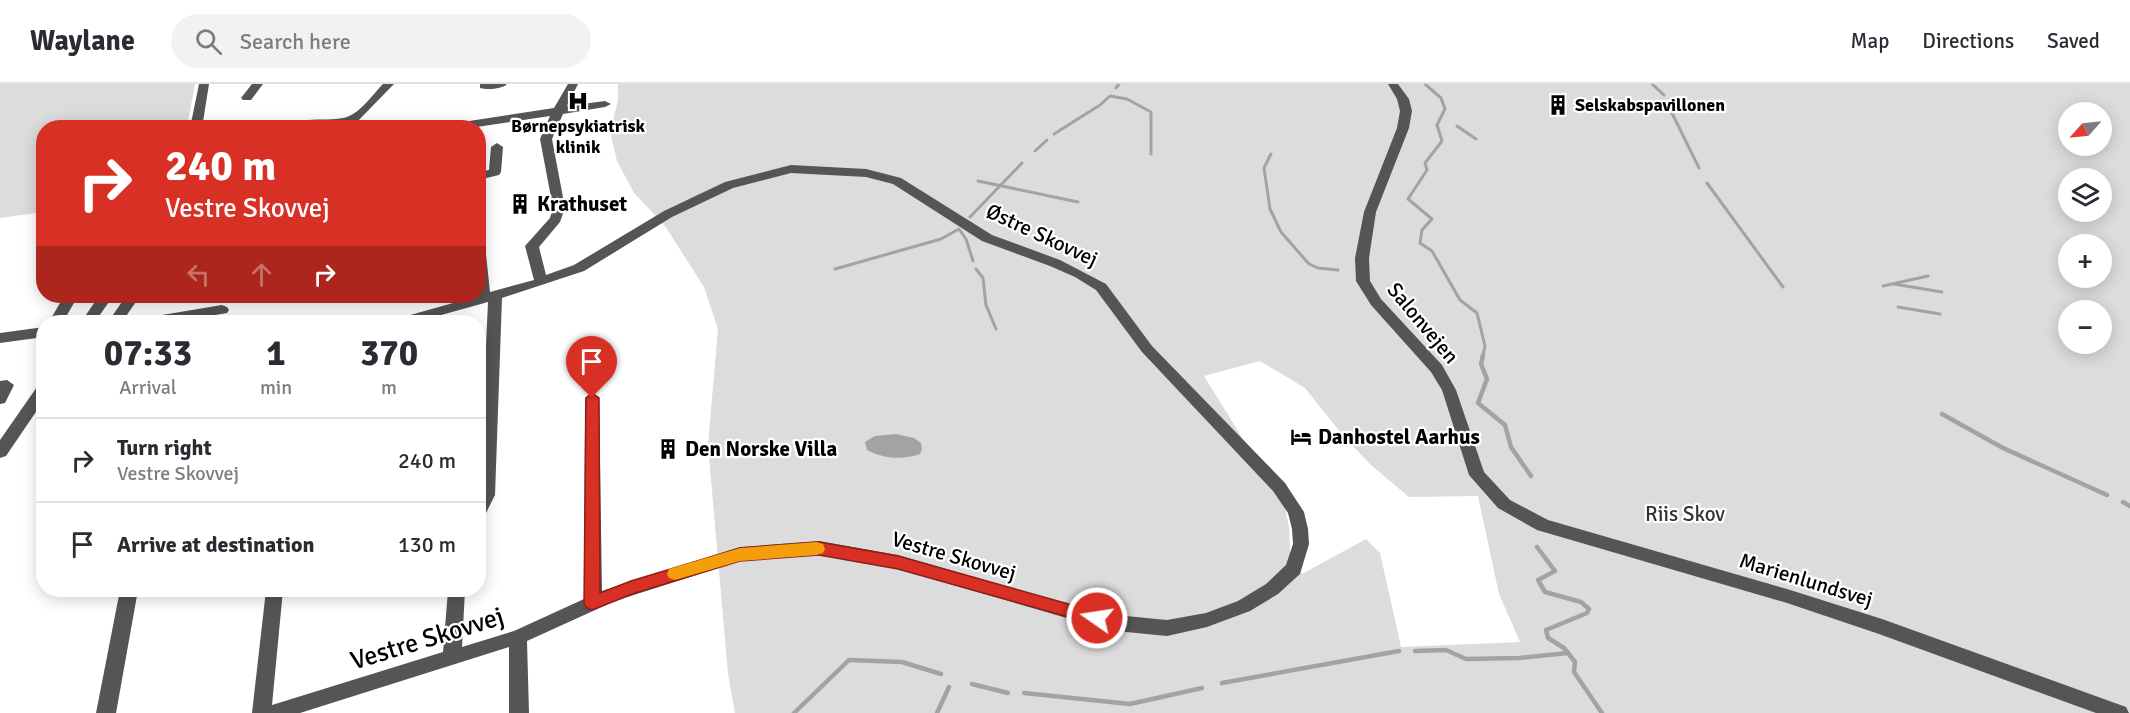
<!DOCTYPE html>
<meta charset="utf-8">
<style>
body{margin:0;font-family:Signika,sans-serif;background:#f2f2f3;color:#2b2b33;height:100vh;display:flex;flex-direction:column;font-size:22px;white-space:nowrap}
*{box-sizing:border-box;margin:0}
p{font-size:20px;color:#7c7c81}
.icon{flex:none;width:33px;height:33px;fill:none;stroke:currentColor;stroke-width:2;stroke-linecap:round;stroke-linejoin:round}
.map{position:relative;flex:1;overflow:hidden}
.drawer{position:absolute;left:36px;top:231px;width:450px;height:282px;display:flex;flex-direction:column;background:#fff;border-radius:24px;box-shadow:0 3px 15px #0003}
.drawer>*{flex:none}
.guide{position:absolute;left:36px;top:36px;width:450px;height:183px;border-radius:24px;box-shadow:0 3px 15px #0003;background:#d93025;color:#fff;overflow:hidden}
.needle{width:39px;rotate:243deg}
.buttons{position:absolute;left:2058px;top:18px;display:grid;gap:12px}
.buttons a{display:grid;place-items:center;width:54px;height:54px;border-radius:50%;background:#fff;box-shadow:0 3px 15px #0003;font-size:30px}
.pin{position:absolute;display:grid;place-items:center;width:51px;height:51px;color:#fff;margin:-62px -26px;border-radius:50% 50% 50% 0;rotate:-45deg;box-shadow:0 0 6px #0007}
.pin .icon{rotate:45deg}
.me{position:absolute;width:66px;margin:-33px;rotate:283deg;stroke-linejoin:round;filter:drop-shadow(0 0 4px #0008)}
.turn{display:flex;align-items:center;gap:21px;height:126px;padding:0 30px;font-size:27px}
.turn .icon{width:78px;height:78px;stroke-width:2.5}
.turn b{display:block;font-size:42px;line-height:51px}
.lanes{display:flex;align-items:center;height:57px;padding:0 30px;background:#0003;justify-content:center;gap:30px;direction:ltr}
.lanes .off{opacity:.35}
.eta{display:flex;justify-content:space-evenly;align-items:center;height:102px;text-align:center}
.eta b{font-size:36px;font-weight:700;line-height:42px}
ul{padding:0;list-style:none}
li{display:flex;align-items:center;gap:18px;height:84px;padding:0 30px;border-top:2px solid #e1e1e2}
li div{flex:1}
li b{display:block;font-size:22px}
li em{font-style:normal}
header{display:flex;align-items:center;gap:36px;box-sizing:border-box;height:84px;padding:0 30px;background:#fff;border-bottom:2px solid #e1e1e2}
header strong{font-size:28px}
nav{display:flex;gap:33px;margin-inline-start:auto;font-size:21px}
.search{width:420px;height:54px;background:#f2f2f3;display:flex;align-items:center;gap:15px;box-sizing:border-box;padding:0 21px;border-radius:33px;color:#7c7c81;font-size:22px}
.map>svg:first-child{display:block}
</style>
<header>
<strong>Waylane</strong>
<div class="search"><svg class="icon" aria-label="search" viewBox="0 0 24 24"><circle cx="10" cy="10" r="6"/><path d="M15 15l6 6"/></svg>Search here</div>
<nav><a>Map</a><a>Directions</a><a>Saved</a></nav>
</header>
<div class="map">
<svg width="2130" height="629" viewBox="0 0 2130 629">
<rect width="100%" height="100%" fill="#fff"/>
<!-- green -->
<g fill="#dcdcdc" fill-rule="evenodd">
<polygon points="0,0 195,0 187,43 44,44 43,128 0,134"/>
<path d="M618 0H2130V629H735L728 590 708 361 718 245 704 203 665 142 634 109 617 77 610 48 618 16ZM2068 28H2102V62H2068ZM2068 94H2102V128H2068ZM2068 160H2102V194H2068ZM2068 226H2102V260H2068ZM1260 277 1305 304 1345 354 1372 382 1409 413 1478 412 1499 510 1520 558 1401 563 1380 469 1366 455 1302 490 1290 470 1289 443 1285 423 1204 292Z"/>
</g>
<!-- water -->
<path fill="#a3a3a3" d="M896 350 914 354 921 359 922 365 920 370C902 376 884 375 867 366L865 358 875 352Z"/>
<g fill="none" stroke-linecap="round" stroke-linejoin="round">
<!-- stream-far1 -->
<g stroke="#a3a3a3" stroke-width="3">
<polyline points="1425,0 1441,14 1445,25 1437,41 1442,57 1425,79 1427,86 1408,115 1432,135 1422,146 1420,159 1432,167 1460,216 1477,229 1485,262 1483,272"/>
<polyline points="1652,0 1664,11"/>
<polyline points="1116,4 1119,0"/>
<polyline points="1669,23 1699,84"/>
<polyline points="1457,42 1476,55"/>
<polyline points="1054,50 1100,21 1110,12 1127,15 1151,28 1151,70"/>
<polyline points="1035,67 1047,56"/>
<polyline points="1271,70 1264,84 1270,125 1281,148 1309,180 1318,184 1338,186"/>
<polyline points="978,97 1078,118"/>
<polyline points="1707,99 1783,203"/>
<polyline points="970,133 1022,79"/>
<polyline points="835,185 941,155 959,145 966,155 973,177"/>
<polyline points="976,185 983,194 986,221 996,245"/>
<polyline points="1894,200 1942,208"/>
<polyline points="1883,202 1928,192"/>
<polyline points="1898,223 1940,230"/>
</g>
<!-- stream -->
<g stroke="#a3a3a3" stroke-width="4.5">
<polyline points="1483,271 1481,280 1487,295 1478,319 1505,341 1511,363 1531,392"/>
<polyline points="1942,330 2003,364 2107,411"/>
<polyline points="2123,418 2130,422"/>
<polyline points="1537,463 1555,487 1538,496 1545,508 1581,518 1589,525 1587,529 1546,546 1548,554 1564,564 1575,578 1574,588 1602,629"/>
<polyline points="1415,567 1446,566 1466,575 1519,574 1568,569"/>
<polyline points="1222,599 1399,567"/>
<polyline points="972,600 1008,609"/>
<polyline points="1024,609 1130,620 1202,604"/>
<polyline points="794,629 849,576 902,578 941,590"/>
<polyline points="937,629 949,603"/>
</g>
<!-- minor -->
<g fill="#555" fill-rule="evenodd">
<polygon points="199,0 209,0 202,44 190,44"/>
<polygon points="252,0 263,0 251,16 243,16 241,14"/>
<path d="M383 0H394L351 44H340L342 40 287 44C305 30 328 39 347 33 361 28 373 10 383 0Z"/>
<path d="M480 0H507C502 5 488 6 480 4Z"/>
<polygon points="568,0 578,0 567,22 605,17 611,20 605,23 563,30 552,55 565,124 560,138 539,163 546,191 574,181 664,127 725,98 791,81 866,85 901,94 992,151 1060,176 1106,200 1152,262 1285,399 1304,428 1308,445 1309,460 1300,490 1278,510 1250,527 1207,543 1167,552 1116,547 1077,537 898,485 819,471 740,477 615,517 527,557 529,629 509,629 509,563 300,629 252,629 266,506 283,506 272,621 443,568 448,506 465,506 462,563 514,547 584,515 585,314 592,309 599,314 602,507 740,463 819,457 898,471 1077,523 1116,531 1167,536 1206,529 1238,517 1266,500 1286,481 1293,460 1292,445 1288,429 1273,407 1142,268 1096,206 1075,193 1050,182 982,157 893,100 866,93 791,89 733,104 672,133 584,187 502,214 495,411 484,433 478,434 488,218 416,238 394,238 396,235 478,212 478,147 484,151 490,208 534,196 525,162 550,134 553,124 540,55 550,32 470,44 438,44 443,41 554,24"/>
<polygon points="1388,0 1398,0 1409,15 1412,27 1409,44 1376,128 1369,174 1370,197 1381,215 1442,281 1456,306 1484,388 1510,416 1548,436 1787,505 1882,535 2126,623 2129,629 2096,629 1879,550 1787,519 1537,446 1498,424 1469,391 1442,306 1431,288 1371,221 1356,197 1355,174 1364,128 1397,44 1400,27 1397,15"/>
<polygon points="497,59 503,63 501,88 499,91 478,96 478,88 489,86 491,63"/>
<polygon points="64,212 78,212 63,238 49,238"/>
<polygon points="99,212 113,212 95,238 81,238"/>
<polygon points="126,212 140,212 122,238 108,238"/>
<polygon points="222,221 227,223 229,226 227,229 175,238 143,238 150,233"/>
<polygon points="44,243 44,253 0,259 0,249"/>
<polygon points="7,296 14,301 5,319 0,320 0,297"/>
<polygon points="44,299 44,316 6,372 0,374 0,356 39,300"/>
<polygon points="120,506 138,506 116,629 96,629"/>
</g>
</g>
<!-- route -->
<polygon fill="#d93025" stroke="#8d1f18" stroke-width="1.5" points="592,309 599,314 600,509 631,497 740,464 819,458 898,472 1097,528 1102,530 1105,534 1102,539 1097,541 898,485 819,471 740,477 635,509 592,526 587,524 584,520 586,314"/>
<!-- slow -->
<polygon fill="#f59e0b" points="817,458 823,460 825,465 823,469 817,471 740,477 675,496 669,494 667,490 669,485 740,464"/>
<!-- icons -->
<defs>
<g id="hospital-bare" transform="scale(1.62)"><path d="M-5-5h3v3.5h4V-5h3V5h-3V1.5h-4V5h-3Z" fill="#000" stroke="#fff" stroke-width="2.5" paint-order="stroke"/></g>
<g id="building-bare" transform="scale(1.62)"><path d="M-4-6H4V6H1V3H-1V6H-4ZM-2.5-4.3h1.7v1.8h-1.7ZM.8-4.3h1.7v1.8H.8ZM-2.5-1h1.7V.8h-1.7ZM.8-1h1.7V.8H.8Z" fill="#000" stroke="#fff" stroke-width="2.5" paint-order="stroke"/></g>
<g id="hotel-bare" transform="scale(1.62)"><path d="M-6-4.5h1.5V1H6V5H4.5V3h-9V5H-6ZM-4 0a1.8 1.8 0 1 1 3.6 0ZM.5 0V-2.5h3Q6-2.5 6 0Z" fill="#000" stroke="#fff" stroke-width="2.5" paint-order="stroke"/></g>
</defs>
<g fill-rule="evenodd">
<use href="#hospital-bare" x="578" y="17"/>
<use href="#building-bare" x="1558" y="21"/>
<use href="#building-bare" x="520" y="120"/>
<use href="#hotel-bare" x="1301" y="353"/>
<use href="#building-bare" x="668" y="365"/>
</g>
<g text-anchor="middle" stroke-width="4.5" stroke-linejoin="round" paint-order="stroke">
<!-- far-poi labels -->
<g font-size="18" font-weight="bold" fill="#000" stroke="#fff" text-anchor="start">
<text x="1575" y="27">Selskabspavillonen</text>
<text x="578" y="48" text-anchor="middle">Børnepsykiatrisk<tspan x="578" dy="21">klinik</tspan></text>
</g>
<!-- poi labels -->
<g font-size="21" font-weight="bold" fill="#000" stroke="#fff" text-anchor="start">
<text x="537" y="127">Krathuset</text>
<text x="1318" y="360">Danhostel Aarhus</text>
<text x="685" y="372">Den Norske Villa</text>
</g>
<!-- street labels -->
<g font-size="21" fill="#000" stroke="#fff">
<text transform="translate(1042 151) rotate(25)" y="7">Østre Skovvej</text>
<text transform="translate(1423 239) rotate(50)" y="7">Salonvejen</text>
<text transform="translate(954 472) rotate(16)" y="7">Vestre Skovvej</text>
<text transform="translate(1806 496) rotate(17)" y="7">Marienlundsvej</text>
</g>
<!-- park labels -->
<g font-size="21" fill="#333" stroke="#fff">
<text x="1685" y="437">Riis Skov</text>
</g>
<!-- near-street labels -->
<g font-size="26" fill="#000" stroke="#fff">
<text transform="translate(427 554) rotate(-17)" y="9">Vestre Skovvej</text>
</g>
</g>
</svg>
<div class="buttons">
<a><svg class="needle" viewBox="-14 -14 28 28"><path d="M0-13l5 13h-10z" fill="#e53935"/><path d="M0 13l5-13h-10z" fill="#7c7c81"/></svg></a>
<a><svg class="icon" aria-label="layers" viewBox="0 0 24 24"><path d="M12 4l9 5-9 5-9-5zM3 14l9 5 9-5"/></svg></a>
<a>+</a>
<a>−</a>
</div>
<div class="pin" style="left:592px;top:314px;background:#d93025"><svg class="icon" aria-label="arrive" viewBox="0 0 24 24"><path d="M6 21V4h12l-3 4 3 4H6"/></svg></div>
<svg class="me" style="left:1097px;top:534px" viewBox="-20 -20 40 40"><circle r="17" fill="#d93025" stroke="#fff" stroke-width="3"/><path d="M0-11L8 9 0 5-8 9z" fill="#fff"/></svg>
<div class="guide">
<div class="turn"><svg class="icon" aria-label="right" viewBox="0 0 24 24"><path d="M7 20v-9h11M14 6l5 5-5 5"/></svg><div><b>240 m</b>Vestre Skovvej</div></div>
<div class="lanes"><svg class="icon off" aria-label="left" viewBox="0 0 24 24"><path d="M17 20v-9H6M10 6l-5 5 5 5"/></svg><svg class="icon off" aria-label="ahead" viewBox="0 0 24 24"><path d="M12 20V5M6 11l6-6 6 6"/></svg><svg class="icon" aria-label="right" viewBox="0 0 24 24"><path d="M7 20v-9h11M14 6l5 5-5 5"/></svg></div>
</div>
<section class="drawer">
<div class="eta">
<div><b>07:33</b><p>Arrival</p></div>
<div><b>1</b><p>min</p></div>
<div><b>370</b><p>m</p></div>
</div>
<ul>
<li><svg class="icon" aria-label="right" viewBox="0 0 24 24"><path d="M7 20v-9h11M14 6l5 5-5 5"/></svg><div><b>Turn right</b><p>Vestre Skovvej</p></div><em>240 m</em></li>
<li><svg class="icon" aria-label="arrive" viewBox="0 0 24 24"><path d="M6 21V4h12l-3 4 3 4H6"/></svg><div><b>Arrive at destination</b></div><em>130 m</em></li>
</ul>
</section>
</div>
